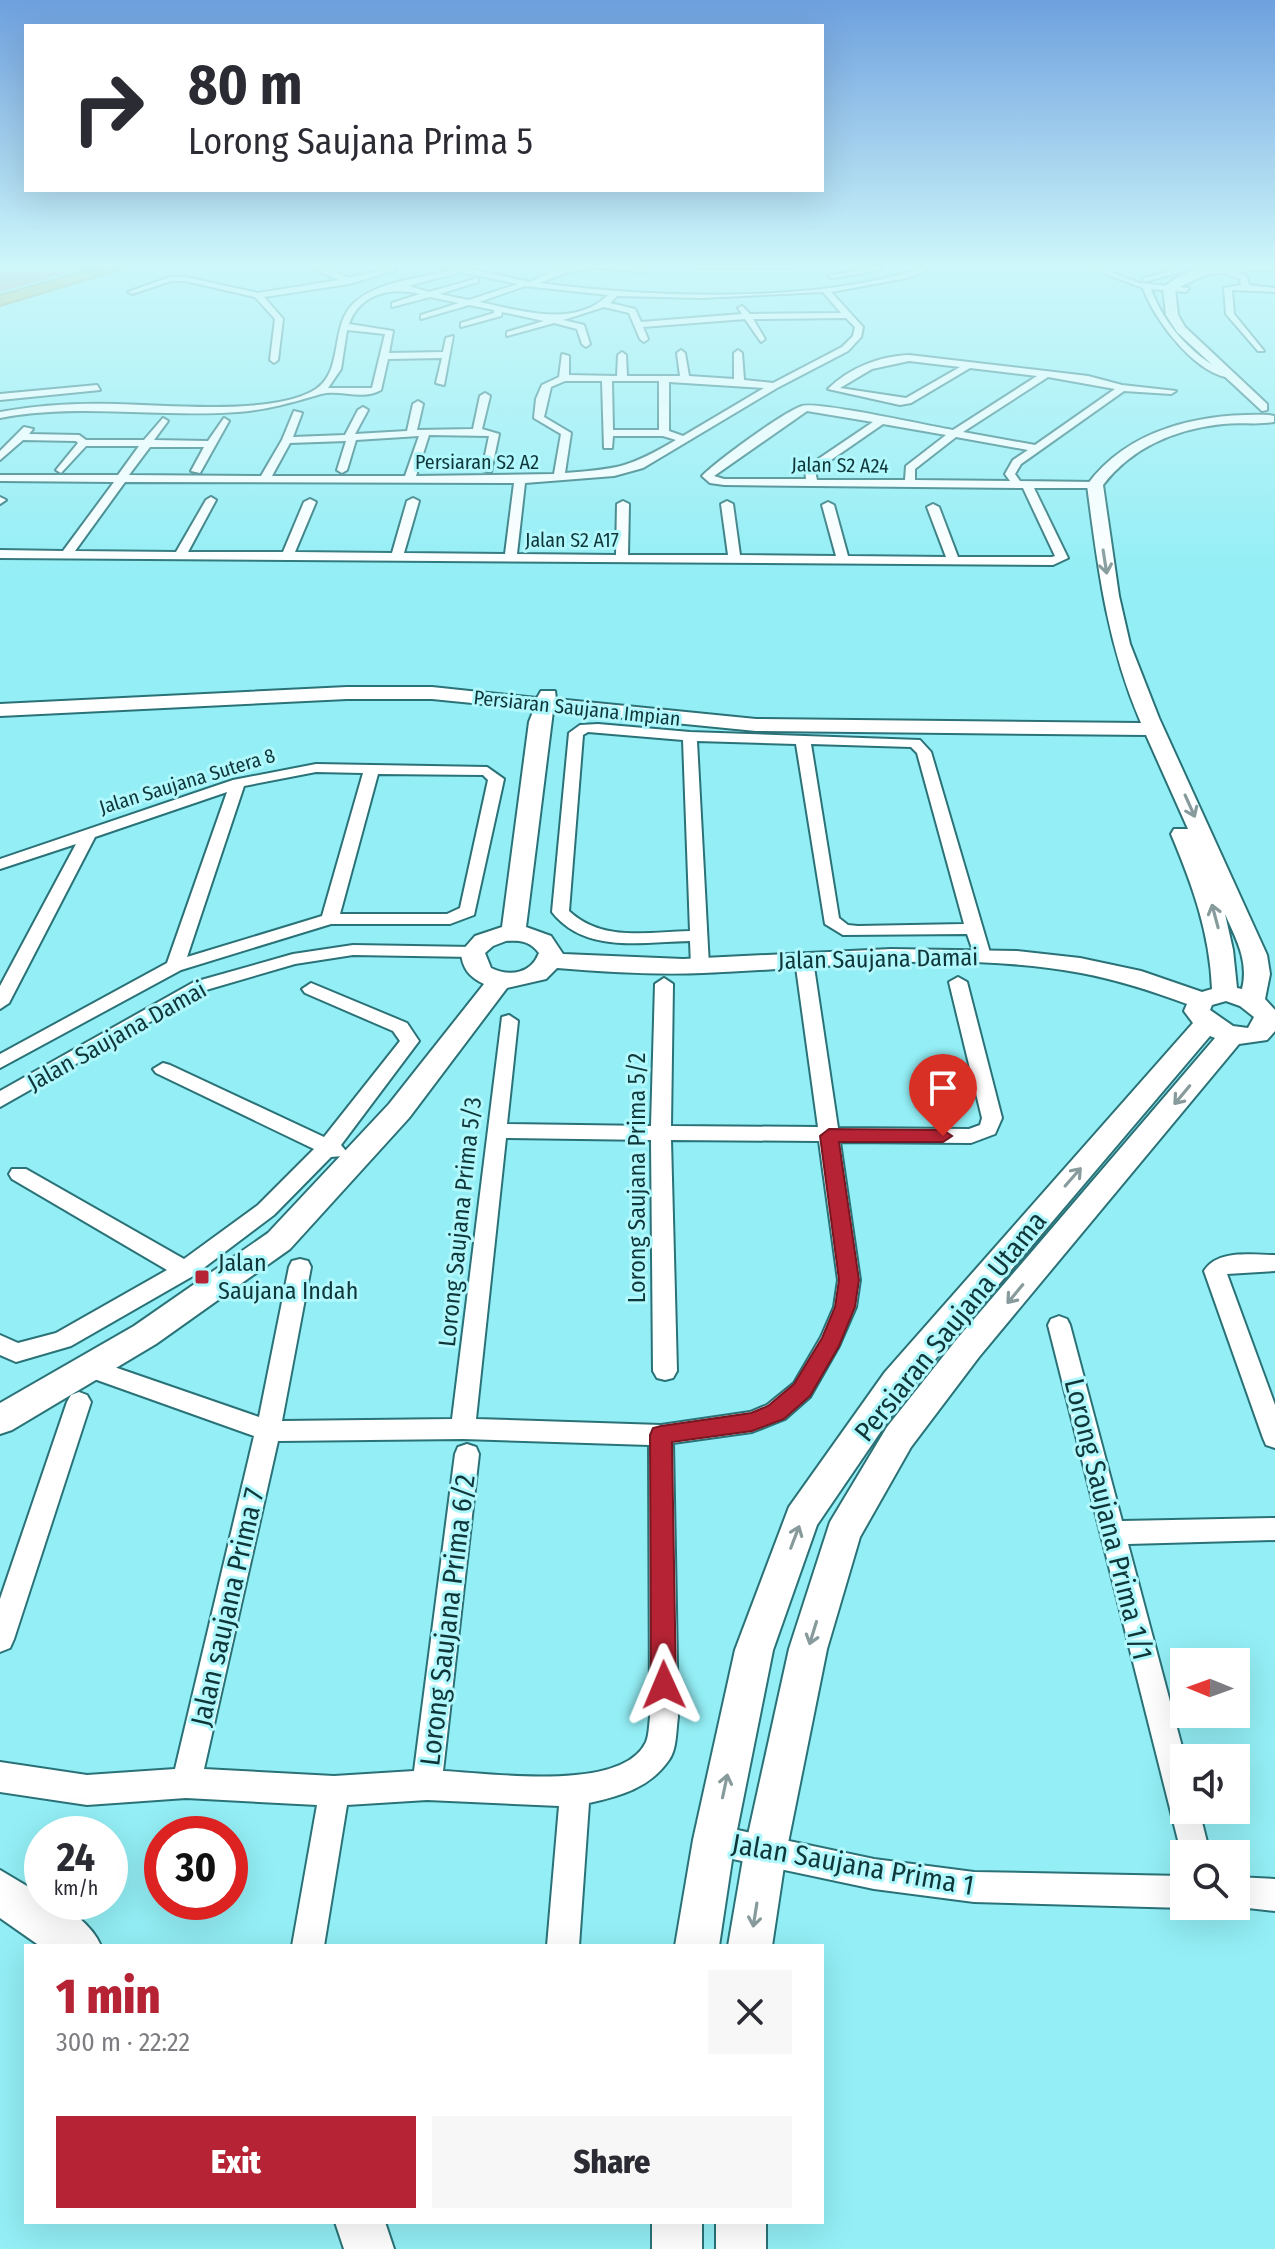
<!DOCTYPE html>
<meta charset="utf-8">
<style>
body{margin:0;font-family:"Fira Sans Condensed",sans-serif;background:#f7f7f7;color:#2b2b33;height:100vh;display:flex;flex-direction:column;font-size:30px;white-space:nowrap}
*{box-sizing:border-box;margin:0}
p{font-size:26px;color:#7c7c81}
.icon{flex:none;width:44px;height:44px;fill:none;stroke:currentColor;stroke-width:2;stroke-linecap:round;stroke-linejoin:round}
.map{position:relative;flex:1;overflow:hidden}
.details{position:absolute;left:24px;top:1944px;width:800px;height:280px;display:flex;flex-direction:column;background:#fff;border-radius:0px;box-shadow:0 8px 32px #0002}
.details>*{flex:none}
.hud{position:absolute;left:24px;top:24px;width:800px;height:168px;border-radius:0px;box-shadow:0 8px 32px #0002;background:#fff;color:#2b2b33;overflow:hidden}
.needle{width:52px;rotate:271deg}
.fabs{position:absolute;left:1170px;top:1648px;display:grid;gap:16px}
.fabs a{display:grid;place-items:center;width:80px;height:80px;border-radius:0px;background:#fff;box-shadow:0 8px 32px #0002;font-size:40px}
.speed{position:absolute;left:24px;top:1816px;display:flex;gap:16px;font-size:40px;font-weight:700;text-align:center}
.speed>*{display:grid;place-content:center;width:104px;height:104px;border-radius:50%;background:#fff;box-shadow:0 8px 32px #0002;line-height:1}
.speed small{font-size:20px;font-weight:400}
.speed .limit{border:12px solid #d22;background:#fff;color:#111}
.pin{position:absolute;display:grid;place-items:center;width:68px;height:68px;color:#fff;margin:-82px -34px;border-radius:50% 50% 50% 0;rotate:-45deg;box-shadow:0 0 8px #0007}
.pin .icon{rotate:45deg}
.me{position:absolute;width:88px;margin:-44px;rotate:359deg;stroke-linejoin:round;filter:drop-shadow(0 0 6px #0008)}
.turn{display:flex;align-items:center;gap:28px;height:168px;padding:0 32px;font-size:36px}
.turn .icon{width:104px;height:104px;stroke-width:2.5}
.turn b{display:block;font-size:56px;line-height:68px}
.round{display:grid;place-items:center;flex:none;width:84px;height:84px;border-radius:0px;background:#f7f7f7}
.headline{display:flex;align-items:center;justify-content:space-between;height:136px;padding:0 32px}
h1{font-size:48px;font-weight:800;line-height:60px;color:#b52334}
.action{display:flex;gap:16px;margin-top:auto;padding:16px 32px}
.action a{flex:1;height:92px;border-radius:0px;background:#b52334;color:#fff;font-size:32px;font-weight:800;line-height:92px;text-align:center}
.action a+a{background:#f7f7f7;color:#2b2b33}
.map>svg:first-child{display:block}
</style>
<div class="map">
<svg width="1275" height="2249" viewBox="0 0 1275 2249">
<rect width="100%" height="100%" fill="#93eef5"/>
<!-- forest -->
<polygon fill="#df7b7a" points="0,263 103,263 0,292"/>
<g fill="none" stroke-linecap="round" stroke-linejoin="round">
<!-- street casing -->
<g stroke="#2a7277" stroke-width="4">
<g id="street">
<polygon points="301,263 326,266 348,278 385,269 374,263 384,263 396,270 349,284 264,297 283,319 278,360 274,363 270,360 275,319 255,297 185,281 171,281 132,294 128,292 170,277 185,277 258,293 339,280"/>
<path d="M590 263H610L650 271 646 273C603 267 580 265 540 283 651 298 830 305 934 263H945L907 278 831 292 863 327 861 337 848 351 777 388 643 468 614 476 525 483 517 554 616 555 617 504 623 501 629 504 628 555H728L721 504 727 501 733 504 740 555 836 556 822 505 828 502 834 505 848 556 946 557 927 507 933 504 939 507 958 557H1052L1055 556 1023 488 724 485 710 483 702 476C718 460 782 413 802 406 817 401 929 426 953 430L1037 376 970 368 911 403 900 405 828 389C849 368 880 356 909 355L1088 376 1122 385 1176 391 1171 394 1124 391 1021 464 1015 474 1020 481 1095 482 1100 485 1095 488H1034L1068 558 1053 565 0 558V550L63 551 114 482 0 481V475H118L139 446H86L61 473 56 470 78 443 76 441 23 440 0 460V451L24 427 33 429 29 434 79 435 86 440H144L163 418 168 421 154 440 208 441 224 418 229 421 200 473 191 471 204 447H150L129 475 261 476 282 440 294 411 302 413 293 437 345 435 358 410 363 407 368 410 355 434 407 431 413 404 418 401 423 404 417 430 473 429 480 396 485 393 490 396 482 429 499 434 491 472 482 470 489 436 429 435 416 476 554 474 561 434 534 418 536 399 542 385 559 377 562 354 569 356V375L617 376 618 355 622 352 626 355 627 376H680L677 353 681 350 685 353 689 376 734 379V353L738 350 742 353 744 380 773 383 842 347 853 336 855 327 846 318 753 319 765 339 761 342 745 319 643 327 648 339 644 342 640 339 629 313 604 307 563 320 584 325 590 344 586 347 582 344 577 329 554 323 507 336V332L544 321 502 312 501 316 461 327V323L494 313V310L469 305 421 319V315L459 303 430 297 392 307V303L420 294C392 287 360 293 349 324L393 331 389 353 443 352 446 338 453 336 444 385 436 383 442 358 388 359 381 390C362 401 341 389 321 394 294 402 267 410 238 412 158 418 79 403 0 418V412C38 405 77 403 116 404 168 405 265 415 311 392 346 375 328 327 354 303 377 281 422 278 452 270L444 268 447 264 530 282 555 270ZM461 272 518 284 469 300 439 294 478 282V278L429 292 408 286ZM525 286 608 295C574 329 519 310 479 302ZM823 292 841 313 750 314 742 306 738 308 742 314 641 322 635 309 610 303 617 296 701 298ZM347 330 385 334 372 388H328L341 369ZM909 361 960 367 906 398 840 388 872 369ZM1048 377 1115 389 1035 445 963 432ZM565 381H602L604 448H612L613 436H663L676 440C630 467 619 469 565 473L571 433 544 417 551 387ZM612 381H659V430H613ZM669 382 764 388 683 436 669 431ZM807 411 873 422 805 468 806 479H724L714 476ZM883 424 946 435 906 466 905 480H817L815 471ZM419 436 405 476H272L290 443 346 441 337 470 342 473 347 470 356 440ZM956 437 1028 450 1013 460 1005 474 1010 481 915 480V469ZM125 482 514 483 505 554 404 553 419 501 413 498 407 501 392 553 295 552 316 502 310 499 304 502 283 552H188L216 500 211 497 206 500 176 552 75 551Z"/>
<path d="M1077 263H1088L1139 283 1189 288 1186 292 1151 289C1163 324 1198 364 1234 374V378C1198 378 1154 320 1143 288Z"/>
<polygon points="1150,263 1160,263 1178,273 1143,282 1143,278 1167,272"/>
<polygon points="1199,263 1210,263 1247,276 1249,285 1275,288 1275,292 1232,290 1234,314 1264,351 1258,351 1226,314 1224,288 1241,285 1240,279"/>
<polygon points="791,264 794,268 677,269 681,267"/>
<polygon points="878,266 881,270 832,278 828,276"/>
<polygon points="97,385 100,390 0,400 0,394"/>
<polygon points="0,497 6,500 0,504"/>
<path d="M598 724 690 732 920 740 931 752 991 956 988 960H976L967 934 843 935 825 924 796 744 697 741 709 966 706 970 700 971 691 966 690 941C642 942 585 954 552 912L569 733 580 725ZM588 732 683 740 690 931C647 932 602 942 569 911L583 735ZM811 744 911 747 917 753 964 924 858 926 848 925 839 918Z"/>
<path d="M316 764 487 767 504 779 474 915 450 924H331L181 970 0 1068V1054L167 963 227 792 95 837 9 1003 0 1009V986L76 844 0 869V859L233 780ZM316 772 363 773 322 916 187 957 244 786ZM378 774 483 775 488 780 460 908 447 914H340Z"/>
<polygon points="353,945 473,947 482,952 473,957 353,955 295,964 206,990 0,1107 0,1091 194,982 293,954"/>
<path d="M804 955 813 960 838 1128 969 1129 980 1125 982 1118 949 982 958 977 967 982 1002 1118 995 1134 971 1143 840 1142 860 1280 856 1307 839 1346 810 1397 785 1419 752 1432 673 1443 678 1717C676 1730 677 1749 669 1760 650 1788 620 1796 589 1803L579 1946H547L559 1806 427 1800 347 1805 324 1946H292L317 1805 186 1798 87 1805 0 1792V1762L87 1775 175 1769 254 1436 83 1375 79 1368 83 1361 91 1359 259 1417 289 1267 292 1261 300 1259 308 1261 311 1267 282 1421 452 1419 502 1017 509 1015 518 1021 507 1124 651 1126 655 984 664 978 673 984 671 1126 818 1127 795 960ZM506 1138 651 1140 653 1371 657 1378 665 1380 673 1378 677 1371 671 1140 819 1141 838 1280 834 1307 821 1337 794 1383 767 1405 750 1412 661 1425 476 1419ZM463 1439 649 1445 650 1717C649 1724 649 1735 646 1742 622 1793 491 1773 443 1771L479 1454 476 1447 467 1444 458 1447 455 1454 414 1771 334 1776 204 1769 278 1441Z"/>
<polygon points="311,983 407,1023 419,1041 341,1145 346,1151 343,1156 331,1157 274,1215 193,1276 71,1346 16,1362 0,1355 0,1335 18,1343 56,1333 167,1270 12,1179 9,1174 12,1169 26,1169 184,1259 258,1205 314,1149 156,1073 153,1069 163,1063 170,1065 324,1137 400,1041 393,1031 305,993 302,989"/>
<path d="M1275 1255V1271L1227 1274 1275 1405V1448L1266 1445 1263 1438 1204 1271C1217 1249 1253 1255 1275 1255Z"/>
<polygon points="1059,1316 1067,1319 1070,1325 1122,1521 1275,1518 1275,1540 1128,1544 1185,1758 1184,1810 1199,1810 1210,1854 1184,1854 1184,1864 1048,1325 1051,1319"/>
<polygon points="79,1392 87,1395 91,1402 14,1639 10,1648 0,1652 0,1599 67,1402 71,1395"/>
<polygon points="714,1825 874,1859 974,1872 1184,1876 1184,1906 1188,1906 1184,1908 974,1902 874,1889 714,1855 703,1851 699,1840 703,1829"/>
<polygon points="1236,1877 1275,1879 1275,1911 1230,1906 1236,1906"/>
</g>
</g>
<!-- secondary casing -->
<g stroke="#2a7277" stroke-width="4">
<g id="secondary">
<path d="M1275 263V269L1208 274 1175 289 1178 315 1185 327 1267 404V410L1262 411 1177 332 1166 315 1163 288C1192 261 1238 263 1275 263Z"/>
<path d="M1269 415 1274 416V422C1258 425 1240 422 1223 424 1176 429 1132 447 1103 485L1119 596 1130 644 1159 718 1267 955 1270 974 1265 999 1275 1010V1031L1267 1040 1239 1044 979 1357 911 1447 860 1537 827 1649 786 1853 772 1946H728L744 1853 789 1649 830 1522 887 1427 957 1339 1215 1038 1210 1036 909 1390 817 1525 773 1650 735 1840 719 1946H675L693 1840 735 1650 789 1507 885 1372 1193 1023 1184 1011 1187 1004C1152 991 1118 980 1081 973 957 950 828 968 703 973 655 975 606 972 557 968L546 979 507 988 409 1118 290 1249 156 1344 12 1430 0 1434V1403L134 1326 268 1233 389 1104 484 984C469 977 462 968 461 952L475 936 502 927 529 722 534 709 432 699H347L0 716V704L347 687H432L537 698 541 691H555L556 699 756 719 1141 723C1107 644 1098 569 1087 485 1129 428 1201 413 1269 415ZM553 711 756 731 1146 735 1188 829H1174L1171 834C1192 884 1210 933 1212 989L1202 992 1141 971 1080 958 1017 951 891 949 683 959 563 954 551 936 526 927ZM1225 914C1236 939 1249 961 1242 989L1237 988 1233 950ZM506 941C520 940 530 941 539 953 531 974 510 977 491 968L485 953 493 946ZM1226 1001 1240 1006 1254 1017 1248 1028 1233 1026 1210 1010 1212 1005Z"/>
<path d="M0 1870 42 1895V1902C65 1902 93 1926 101 1946H40L0 1918Z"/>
<polygon points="335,2222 385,2222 394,2249 344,2249"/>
<rect x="652" y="2222" width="50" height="27"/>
<rect x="716" y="2222" width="50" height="27"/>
</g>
</g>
<!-- highway casing -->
<g stroke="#8f7b36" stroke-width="4">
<polygon id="highway" points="116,263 138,263 0,305 0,296"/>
</g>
<!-- street -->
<use href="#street" fill="#fff" fill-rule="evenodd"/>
<!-- secondary -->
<use href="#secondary" fill="#fff" fill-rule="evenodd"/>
<!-- highway -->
<use href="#highway" fill="#d4a034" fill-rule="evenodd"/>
</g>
<!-- one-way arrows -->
<defs><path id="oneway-shaft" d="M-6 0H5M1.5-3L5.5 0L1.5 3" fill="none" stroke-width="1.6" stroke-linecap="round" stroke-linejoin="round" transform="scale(2)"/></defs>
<g stroke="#879b9c">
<use href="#oneway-shaft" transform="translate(1105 562) rotate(81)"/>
<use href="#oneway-shaft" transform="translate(1190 806) rotate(66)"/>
<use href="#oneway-shaft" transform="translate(1215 916) rotate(-105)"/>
<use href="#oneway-shaft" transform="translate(1182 1095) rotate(130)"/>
<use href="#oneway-shaft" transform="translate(1073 1177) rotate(-49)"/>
<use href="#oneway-shaft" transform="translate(1015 1294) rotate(130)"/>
<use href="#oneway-shaft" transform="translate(795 1537) rotate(-69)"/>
<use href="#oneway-shaft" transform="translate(813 1633) rotate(107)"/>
<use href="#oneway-shaft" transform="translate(725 1786) rotate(-78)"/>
<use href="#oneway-shaft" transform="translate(755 1915) rotate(99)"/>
</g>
<!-- sky -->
<linearGradient id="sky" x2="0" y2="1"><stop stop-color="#6ea0de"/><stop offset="0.46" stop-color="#cef7fa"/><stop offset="1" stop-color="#cef7fa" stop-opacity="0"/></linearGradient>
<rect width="1275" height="578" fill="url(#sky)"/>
<!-- route -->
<polygon fill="#b52334" stroke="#761722" stroke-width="2" points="829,1129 943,1130 952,1136 943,1142 839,1142 859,1280 855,1307 839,1346 810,1396 784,1419 752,1431 672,1442 676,1685 673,1694 664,1698 655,1694 651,1685 650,1435 653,1428 661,1426 751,1413 768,1406 794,1384 822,1338 835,1307 839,1280 820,1136"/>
<!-- markers -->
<rect fill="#b52334" stroke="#b1f8fd" stroke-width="3" x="194" y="1269" width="16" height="16" rx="4"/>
<g text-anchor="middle" stroke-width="6" stroke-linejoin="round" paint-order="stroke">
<!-- far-street labels -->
<g font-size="20" fill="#0f373a" stroke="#b1f8fd">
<text x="477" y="469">Persiaran S2 A2</text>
<text transform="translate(840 465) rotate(1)" y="7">Jalan S2 A24</text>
<text x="572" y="547">Jalan S2 A17</text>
<text transform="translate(577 708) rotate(6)" y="7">Persiaran Saujana Impian</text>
<text transform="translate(187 781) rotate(-17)" y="7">Jalan Saujana Sutera 8</text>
</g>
<!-- street labels -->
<g font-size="24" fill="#0f373a" stroke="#b1f8fd">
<text transform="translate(878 959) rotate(-1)" y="8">Jalan Saujana Damai</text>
<text transform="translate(117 1036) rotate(-29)" y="8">Jalan Saujana Damai</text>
<text transform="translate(637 1178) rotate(-90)" y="8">Lorong Saujana Prima 5/2</text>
<text transform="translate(460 1222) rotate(-84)" y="8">Lorong Saujana Prima 5/3</text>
</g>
<!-- poi labels -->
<g font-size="24" fill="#0f373a" stroke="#b1f8fd" text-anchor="start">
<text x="218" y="1271">Jalan<tspan x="218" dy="28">Saujana Indah</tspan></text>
</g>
<!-- near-street labels -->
<g font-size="28" fill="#0f373a" stroke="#b1f8fd">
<text transform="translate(950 1326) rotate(-51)" y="10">Persiaran Saujana Utama</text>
<text transform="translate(1109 1519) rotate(76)" y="10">Lorong Saujana Prima 1/1</text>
<text transform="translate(227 1607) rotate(-77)" y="10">Jalan saujana Prima 7</text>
<text transform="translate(447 1620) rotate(-83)" y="10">Lorong Saujana Prima 6/2</text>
<text transform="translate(853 1864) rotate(10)" y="10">Jalan Saujana Prima 1</text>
</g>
</g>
</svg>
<div class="fabs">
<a><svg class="needle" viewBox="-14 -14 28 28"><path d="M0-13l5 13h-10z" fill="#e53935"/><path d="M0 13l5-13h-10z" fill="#7c7c81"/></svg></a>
<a><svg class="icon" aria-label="sound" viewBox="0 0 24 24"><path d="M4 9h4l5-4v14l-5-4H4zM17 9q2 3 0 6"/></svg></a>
<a><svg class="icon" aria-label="search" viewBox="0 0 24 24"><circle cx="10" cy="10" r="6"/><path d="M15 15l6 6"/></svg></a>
</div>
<div class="speed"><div>24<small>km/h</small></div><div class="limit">30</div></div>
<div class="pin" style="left:943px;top:1136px;background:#d93025"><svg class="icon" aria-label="arrive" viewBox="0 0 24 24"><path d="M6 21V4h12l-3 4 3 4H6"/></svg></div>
<svg class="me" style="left:664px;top:1685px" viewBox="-20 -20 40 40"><path d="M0-17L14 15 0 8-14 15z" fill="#b52334" stroke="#fff" stroke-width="4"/></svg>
<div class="hud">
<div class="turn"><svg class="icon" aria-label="right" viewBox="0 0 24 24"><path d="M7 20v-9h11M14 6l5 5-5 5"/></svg><div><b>80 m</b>Lorong Saujana Prima 5</div></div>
</div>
<section class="details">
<div class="headline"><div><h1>1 min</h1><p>300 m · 22:22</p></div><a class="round"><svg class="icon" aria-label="close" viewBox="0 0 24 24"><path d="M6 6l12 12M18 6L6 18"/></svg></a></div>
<div class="action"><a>Exit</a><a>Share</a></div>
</section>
</div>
